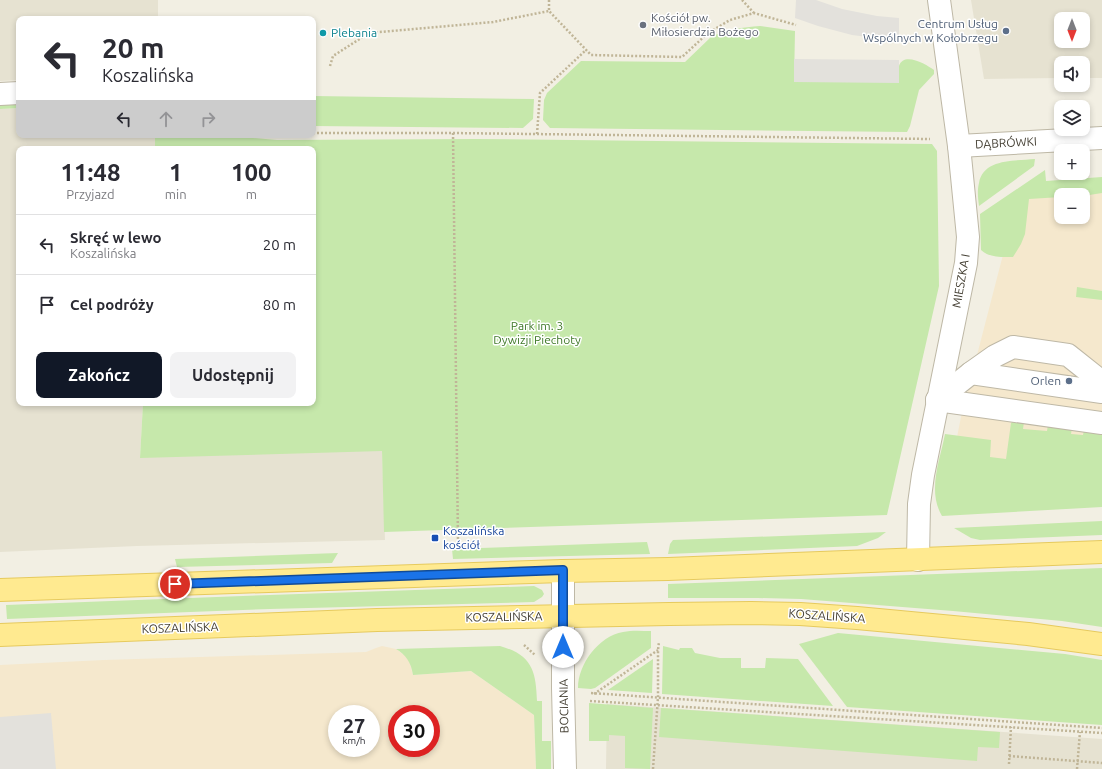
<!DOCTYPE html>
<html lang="pl">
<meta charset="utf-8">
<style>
body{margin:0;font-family:Ubuntu,sans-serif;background:#f2f2f3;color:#2b2b33;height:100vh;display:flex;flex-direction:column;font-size:15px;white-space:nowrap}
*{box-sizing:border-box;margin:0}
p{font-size:13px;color:#7c7c81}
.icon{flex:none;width:22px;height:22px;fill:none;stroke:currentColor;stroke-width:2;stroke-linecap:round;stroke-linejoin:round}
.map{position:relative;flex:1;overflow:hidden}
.details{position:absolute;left:16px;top:146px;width:300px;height:260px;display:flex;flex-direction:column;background:#fff;border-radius:8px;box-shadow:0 2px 6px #0003}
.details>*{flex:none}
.guide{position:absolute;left:16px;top:16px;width:300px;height:122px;border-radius:8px;box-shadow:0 2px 6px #0003;background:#fff;color:#2b2b33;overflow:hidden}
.needle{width:26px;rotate:180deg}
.fabs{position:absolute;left:1054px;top:12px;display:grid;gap:8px}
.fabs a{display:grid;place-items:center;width:36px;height:36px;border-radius:8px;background:#fff;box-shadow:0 2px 6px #0003;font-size:20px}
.speed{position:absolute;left:328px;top:705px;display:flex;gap:8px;font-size:20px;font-weight:700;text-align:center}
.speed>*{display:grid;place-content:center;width:52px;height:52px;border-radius:50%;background:#fff;box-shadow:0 2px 6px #0003;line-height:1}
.speed small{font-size:10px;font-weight:400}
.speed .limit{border:6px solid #d22;background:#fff;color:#111}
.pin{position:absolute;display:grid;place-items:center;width:34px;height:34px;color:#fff;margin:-17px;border:2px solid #fff;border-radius:50%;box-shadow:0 1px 4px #0007}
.me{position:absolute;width:44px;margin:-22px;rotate:0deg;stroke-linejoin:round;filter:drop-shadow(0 0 3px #0008)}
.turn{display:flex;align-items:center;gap:14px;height:84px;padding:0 20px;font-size:18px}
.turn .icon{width:52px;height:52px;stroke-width:2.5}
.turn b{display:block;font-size:28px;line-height:34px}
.lanes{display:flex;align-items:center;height:38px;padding:0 20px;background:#0003;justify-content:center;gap:20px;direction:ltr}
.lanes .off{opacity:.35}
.eta{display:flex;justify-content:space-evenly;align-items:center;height:68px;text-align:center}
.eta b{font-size:24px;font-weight:700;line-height:28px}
.primary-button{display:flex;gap:8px;margin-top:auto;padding:8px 20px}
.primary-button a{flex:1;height:46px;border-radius:8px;background:#111827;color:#fff;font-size:16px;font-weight:700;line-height:46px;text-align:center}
.primary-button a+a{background:#f2f2f3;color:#2b2b33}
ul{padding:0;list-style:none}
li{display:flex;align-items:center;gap:12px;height:60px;padding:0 20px;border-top:1px solid #e1e1e2}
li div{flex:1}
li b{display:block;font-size:15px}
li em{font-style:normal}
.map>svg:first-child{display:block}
</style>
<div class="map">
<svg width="1102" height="769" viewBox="0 0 1102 769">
<rect width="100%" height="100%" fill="#f2efe3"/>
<!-- residential -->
<g fill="#e6e2d1" fill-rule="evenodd">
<polygon points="0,0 158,0 158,19 19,19 19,80 0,81"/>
<path d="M971 0H1102V78H1083V63H1061V78L984 79ZM1061 19H1083V41H1061Z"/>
<polygon points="19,108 19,135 155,135 155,149 19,149 19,403 143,403 140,457 382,450 385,540 137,546 0,552 0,109"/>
<polygon points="607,704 1102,739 1102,769 606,769"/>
</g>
<!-- commercial -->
<g fill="#f5e8cd" fill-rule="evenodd">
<path d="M1102 180V475L946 492 961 417 1020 189ZM1061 195H1083V217H1061Z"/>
<path d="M382 646 396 649 407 657 410 663 413 675 471 671 534 715 536 769H0V665L104 660 366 652 376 648ZM337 714H371V748H337ZM397 714H431V748H397Z"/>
</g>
<!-- green -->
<g fill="#c6e8ab">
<path d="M760 26 795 31 794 82H899C899 78 897 70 899 66 904 51 927 65 934 70V74L919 90 910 126 907 132 550 128 543 120 544 100 547 93 581 61 685 62 711 37C726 30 743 27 760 26Z"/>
<polygon points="313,96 534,99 533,119 523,128 313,126"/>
<polygon points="19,103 19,108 0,109 0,104"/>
<polygon points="155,135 217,135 277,140 476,139 932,144 937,151 939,286 887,515 384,532 382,451 140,458 143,403 313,403 313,149 155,149"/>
<path d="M1035 159 1034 166 979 206C978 198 977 191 979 183 983 158 1016 161 1035 159Z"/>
<path d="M1045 170 1046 181 1102 177V193L1083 196 1061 195V197L1029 199 1025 234 1021 244 1013 257C1001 257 990 258 981 250L980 214Z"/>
<polygon points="1077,287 1102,291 1102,300 1076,297"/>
<path d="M1014 421 1024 422 1023 429 1047 431 1048 425 1072 428 1071 434 1083 435 1084 430 1102 433V507L942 516C927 491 940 460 945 434L991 440 990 457 1006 459 1011 423Z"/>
<polygon points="1102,521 1102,535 980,540 971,538 954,528"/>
<polygon points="886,532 878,538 857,546 668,554 670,544 673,540"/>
<polygon points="647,542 650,554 453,559 452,549"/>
<polygon points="338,553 332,563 177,567 175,559"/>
<polygon points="1102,568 1102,627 1062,621 953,611 801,599 758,598 668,598 668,584"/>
<polygon points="534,586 542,590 544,594 542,597 534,602 270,609 7,619 6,605 270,595"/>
<path d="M651 631V648L595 688 591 689 578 688C578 664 599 636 623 632 632 630 642 631 651 631Z"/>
<polygon points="838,633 1065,654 1102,660 1102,725 847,707 799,644"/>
<path d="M500 646C532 655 536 671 537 701H542V741H551V769H536L534 715 471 671 413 675C411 662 406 655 396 649Z"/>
<polygon points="663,646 679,650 680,648 692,648 695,653 720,658 741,658 741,668 765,668 766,658 798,659 833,706 662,694"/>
<polygon points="653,659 652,693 608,690"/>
<polygon points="589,703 653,708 650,769 625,768 625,736 609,735 609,741 589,741"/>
<polygon points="661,708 1000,732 999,748 978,747 977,761 659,737"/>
</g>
<!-- parking -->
<g fill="#e3e1dc">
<polygon points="796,0 816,0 842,9 877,16 899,18 899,41 852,35 818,26 795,18"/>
<polygon points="794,59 899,60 899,83 794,82"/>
<polygon points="51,713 56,769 0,769 0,717"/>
</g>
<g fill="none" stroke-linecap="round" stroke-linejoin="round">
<!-- minor casing -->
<g stroke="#beb8a6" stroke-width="24">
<g id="minor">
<polyline points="0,94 19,93"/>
<polyline points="959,146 1102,138"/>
<polyline points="971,373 1102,392"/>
<polyline points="937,400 971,373 995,356 1013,347 1068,355 1102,382"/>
<polyline points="937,400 1102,423"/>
<polyline points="918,560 919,504 923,475 966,263 968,237 959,146 939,0"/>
<polyline points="563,571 563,688 565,769"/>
</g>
</g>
<!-- major casing -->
<g stroke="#e6ca5e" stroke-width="24">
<g id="major">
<polyline points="0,590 563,571 668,569 1102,552"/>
<polyline points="0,635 377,620 669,614 751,613 800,614 857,618 1028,634 1102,644"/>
</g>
</g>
<!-- path -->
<g stroke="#c0b597" stroke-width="2.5" stroke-dasharray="2 2" stroke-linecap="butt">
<polyline points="549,0 549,11 591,55 682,57 708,33 730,20 754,13 796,25"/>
<polyline points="742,0 754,13"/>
<polyline points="330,66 333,56 369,33 493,22 549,11"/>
<polyline points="313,133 453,133 930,139"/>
<polyline points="453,133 458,543"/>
<polyline points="537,134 540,93 586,50"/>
<polyline points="524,645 535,655"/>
<polyline points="591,693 1102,728"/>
<polyline points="594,694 658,650"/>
<polyline points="590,701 1102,733"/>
<polyline points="1009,756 1102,763"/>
<polyline points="1009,764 1011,727"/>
<polyline points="653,769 658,697 658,650 659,642"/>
<polyline points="1077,769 1080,732"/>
</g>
<!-- minor -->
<use href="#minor" stroke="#fff" stroke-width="22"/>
<!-- major -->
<use href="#major" stroke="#ffea90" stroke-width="22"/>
</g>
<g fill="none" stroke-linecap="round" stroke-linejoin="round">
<!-- route casing -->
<g stroke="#114b97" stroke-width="10">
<polyline id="route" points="175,584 563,570 563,647"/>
</g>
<!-- route -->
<use href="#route" stroke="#1a73e8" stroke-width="7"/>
</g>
<!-- markers -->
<circle fill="#6b7280" stroke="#fff" stroke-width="1.5" cx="643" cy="25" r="4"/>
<g fill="#5c6f8a" stroke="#fff" stroke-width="1.5">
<circle cx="1006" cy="31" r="4"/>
<circle cx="1069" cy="381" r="4"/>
</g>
<circle fill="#0f9aa8" stroke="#fff" stroke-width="1.5" cx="323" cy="33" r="4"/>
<rect fill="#1a4fb4" stroke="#fff" stroke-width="1.5" x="431" y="534" width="8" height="8" rx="2"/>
<g text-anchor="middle" stroke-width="3" stroke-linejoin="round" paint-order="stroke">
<!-- worship labels -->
<g font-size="12" fill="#5b616d" stroke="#fff" text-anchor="start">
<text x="651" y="22">Kościół pw.<tspan x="651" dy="14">Miłosierdzia Bożego</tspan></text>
</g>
<!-- service labels -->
<g font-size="12" fill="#4e5e75" stroke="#fff" text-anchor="end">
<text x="998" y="28">Centrum Usług<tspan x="998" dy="14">Wspólnych w Kołobrzegu</tspan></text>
<text x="1061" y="385">Orlen</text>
</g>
<!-- culture labels -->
<g font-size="12" fill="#0d838f" stroke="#fff" text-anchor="start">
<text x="331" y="37">Plebania</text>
</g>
<!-- street labels -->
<g font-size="12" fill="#443f33" stroke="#fff">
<text transform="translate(1006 143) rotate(-3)" y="4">DĄBRÓWKI</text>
<text transform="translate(961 281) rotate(-80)" y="4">MIESZKA I</text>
<text transform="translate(827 616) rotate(4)" y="4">KOSZALIŃSKA</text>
<text transform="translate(504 617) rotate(-1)" y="4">KOSZALIŃSKA</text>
<text transform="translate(180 628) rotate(-2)" y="4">KOSZALIŃSKA</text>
<text transform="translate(564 706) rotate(-91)" y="4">BOCIANIA</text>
</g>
<!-- park labels -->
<g font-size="12" fill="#3d7726" stroke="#fff">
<text x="537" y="330">Park im. 3<tspan x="537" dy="14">Dywizji Piechoty</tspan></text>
</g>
<!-- transit labels -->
<g font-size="12" fill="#164399" stroke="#fff" text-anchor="start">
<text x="443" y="535">Koszalińska<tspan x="443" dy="14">kościół</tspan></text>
</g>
</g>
</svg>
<div class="fabs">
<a><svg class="needle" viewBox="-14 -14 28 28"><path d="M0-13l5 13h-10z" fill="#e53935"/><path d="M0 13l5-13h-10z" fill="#7c7c81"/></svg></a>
<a><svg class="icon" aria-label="sound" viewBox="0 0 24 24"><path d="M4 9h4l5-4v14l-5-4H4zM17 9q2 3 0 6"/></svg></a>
<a><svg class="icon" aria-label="layers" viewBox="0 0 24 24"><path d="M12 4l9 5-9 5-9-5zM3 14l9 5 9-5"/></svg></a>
<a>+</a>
<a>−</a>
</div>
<div class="speed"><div>27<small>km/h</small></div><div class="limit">30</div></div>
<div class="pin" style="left:175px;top:584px;background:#d93025"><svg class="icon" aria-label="arrive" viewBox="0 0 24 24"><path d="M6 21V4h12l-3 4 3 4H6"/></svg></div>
<svg class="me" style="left:563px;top:647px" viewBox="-20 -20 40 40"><circle r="19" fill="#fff"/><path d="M0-13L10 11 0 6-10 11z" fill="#1a73e8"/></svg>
<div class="guide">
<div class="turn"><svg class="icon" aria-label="left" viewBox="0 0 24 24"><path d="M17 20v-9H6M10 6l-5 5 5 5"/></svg><div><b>20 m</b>Koszalińska</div></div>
<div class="lanes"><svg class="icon" aria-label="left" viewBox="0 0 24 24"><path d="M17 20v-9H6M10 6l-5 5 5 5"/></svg><svg class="icon off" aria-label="ahead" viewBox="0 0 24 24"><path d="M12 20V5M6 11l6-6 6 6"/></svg><svg class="icon off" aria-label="right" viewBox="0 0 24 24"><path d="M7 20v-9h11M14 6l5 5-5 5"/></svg></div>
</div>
<section class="details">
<div class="eta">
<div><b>11:48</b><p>Przyjazd</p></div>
<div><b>1</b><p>min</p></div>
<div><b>100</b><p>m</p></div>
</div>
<ul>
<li><svg class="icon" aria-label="left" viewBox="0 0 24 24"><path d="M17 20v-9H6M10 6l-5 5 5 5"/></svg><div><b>Skręć w lewo</b><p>Koszalińska</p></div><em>20 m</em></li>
<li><svg class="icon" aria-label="arrive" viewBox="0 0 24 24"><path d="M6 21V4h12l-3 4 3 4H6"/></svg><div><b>Cel podróży</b></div><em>80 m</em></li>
</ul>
<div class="primary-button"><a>Zakończ</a><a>Udostępnij</a></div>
</section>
</div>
